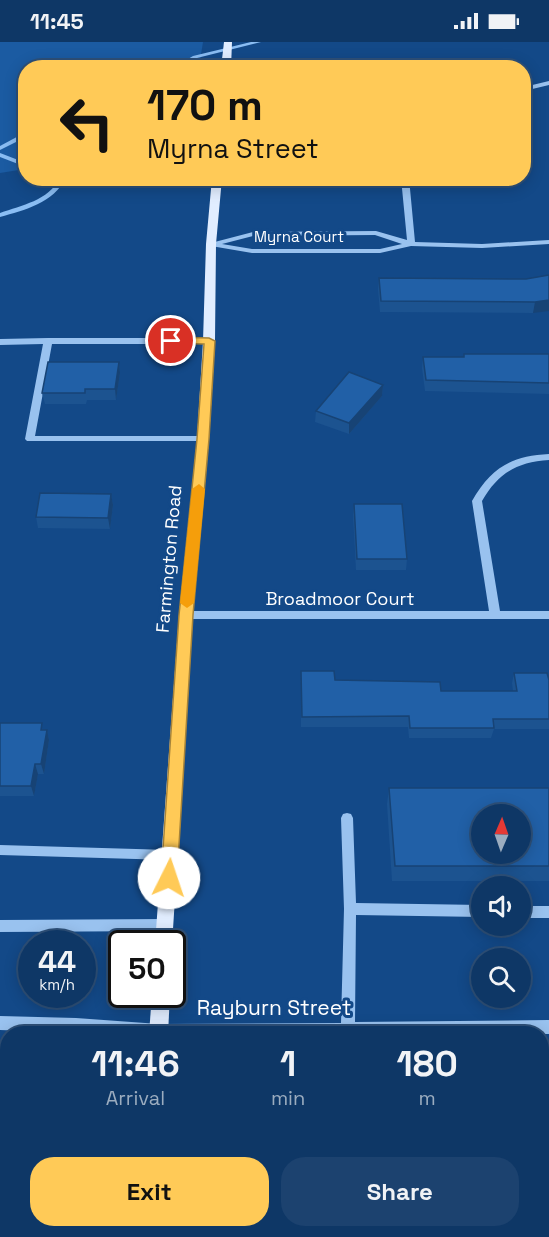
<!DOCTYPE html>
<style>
body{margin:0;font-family:"Space Grotesk",sans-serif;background:#1c426f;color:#f1f3f6;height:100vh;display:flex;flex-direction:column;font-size:22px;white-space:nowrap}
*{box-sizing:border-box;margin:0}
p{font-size:20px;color:#9bacbf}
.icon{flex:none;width:33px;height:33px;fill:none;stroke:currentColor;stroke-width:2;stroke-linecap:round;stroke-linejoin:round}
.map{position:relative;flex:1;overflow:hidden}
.drawer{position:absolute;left:0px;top:984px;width:549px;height:212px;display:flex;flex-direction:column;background:#0e3766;border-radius:24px 24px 0 0;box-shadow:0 3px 15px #0003,0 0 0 2px #2e517a}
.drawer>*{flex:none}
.banner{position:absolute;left:18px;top:18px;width:513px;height:126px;border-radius:24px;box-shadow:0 3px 15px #0003,0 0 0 2px #2e517a;background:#ffca57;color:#111;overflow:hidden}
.needle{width:39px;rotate:2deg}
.tools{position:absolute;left:471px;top:762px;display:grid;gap:12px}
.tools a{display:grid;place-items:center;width:60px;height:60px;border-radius:50%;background:#0e3766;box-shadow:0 3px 15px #0003,0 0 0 2px #2e517a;font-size:30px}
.speed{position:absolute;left:18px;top:888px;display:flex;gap:12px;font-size:30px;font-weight:700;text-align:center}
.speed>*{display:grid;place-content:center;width:78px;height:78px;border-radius:50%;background:#0e3766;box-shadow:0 3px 15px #0003,0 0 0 2px #2e517a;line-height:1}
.speed small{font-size:15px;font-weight:400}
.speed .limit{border:3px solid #111;border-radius:9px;background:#fff;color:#111}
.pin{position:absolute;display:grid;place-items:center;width:51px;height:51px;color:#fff;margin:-26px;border:3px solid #fff;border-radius:50%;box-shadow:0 2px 6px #0007}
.me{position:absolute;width:66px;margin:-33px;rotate:4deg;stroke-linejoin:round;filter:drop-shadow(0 0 4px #0008)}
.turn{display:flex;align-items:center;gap:21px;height:126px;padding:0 30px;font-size:27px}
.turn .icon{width:78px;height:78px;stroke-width:2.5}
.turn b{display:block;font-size:42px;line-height:51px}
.eta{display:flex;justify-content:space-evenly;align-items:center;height:102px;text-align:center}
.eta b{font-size:36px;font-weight:800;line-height:42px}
.button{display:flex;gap:12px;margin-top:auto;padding:12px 30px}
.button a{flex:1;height:69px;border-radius:24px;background:#ffca57;color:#111;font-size:24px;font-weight:800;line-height:69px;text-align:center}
.button a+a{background:#1c426f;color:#f1f3f6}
.status{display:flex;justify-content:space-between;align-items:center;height:42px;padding:0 30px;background:#0e3766;direction:ltr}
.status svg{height:16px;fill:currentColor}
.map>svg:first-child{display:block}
</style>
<div class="status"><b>11:45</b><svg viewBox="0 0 49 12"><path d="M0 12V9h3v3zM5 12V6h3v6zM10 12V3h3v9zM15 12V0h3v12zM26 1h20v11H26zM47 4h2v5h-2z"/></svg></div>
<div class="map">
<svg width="549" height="1195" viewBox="0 0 549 1195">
<rect width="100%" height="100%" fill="#134988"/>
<!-- green -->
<polygon fill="#1b5ba2" points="0,0 203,0 199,25 26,26 25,127 0,131"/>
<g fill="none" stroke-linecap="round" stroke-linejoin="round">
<!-- stream -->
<g fill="#8abdf3" fill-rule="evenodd">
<polygon points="251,0 261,0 197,16 180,26 173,26 193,14"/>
<polygon points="26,90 26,95 0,108 0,104"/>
<polygon points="0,111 26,121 26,125 0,115"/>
<path d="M60 136H66C53 161 25 168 0 175V171C22 163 48 159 60 136Z"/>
</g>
<!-- minor -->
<g fill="#99c2ef" fill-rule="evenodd">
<polygon points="549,39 549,43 524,49 524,45"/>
<path d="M401 136H409L415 200 482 202 549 198V202L482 206 411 204 380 211H252L211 204 207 202 253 190 376 189 407 198ZM375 193 402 202 380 207H252L222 202 253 194Z"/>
<polygon points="48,296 209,296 213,299 209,302 52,302 35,394 203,394 208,397 206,399 27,399 25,397 43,302 0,303 0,297"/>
<path d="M549 412V418C517 420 498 431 482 459L500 569H549V577H186L181 573 186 569H489L472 459C491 426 511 414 549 412Z"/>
<polygon points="347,771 351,772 353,776 356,861 482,863 482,875 356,873 355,980 549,978 549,992 103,992 0,988 0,974 76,976 159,982 341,981 344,867 341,776 343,772"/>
<polygon points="0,803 170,808 174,809 176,813 174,817 170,818 0,813"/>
<rect x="520" y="864" width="29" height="12"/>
<polygon points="166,877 170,879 172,883 170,887 166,889 0,890 0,878"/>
</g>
<!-- major -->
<g fill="#e1edff" fill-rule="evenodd">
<polygon points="224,0 232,0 231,26 221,26"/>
<polygon points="212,136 222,136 216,202 215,299 209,397 193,573 172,903 155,902 179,573 197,397 203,299 206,202"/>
<polygon points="152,952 170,952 168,992 149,992"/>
<polygon points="135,1188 157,1188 156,1195 134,1195"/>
</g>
</g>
<!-- wall -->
<g fill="#1c5390">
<polygon points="549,233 533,271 380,270 378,247 379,236 526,237"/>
<polygon points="464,312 549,312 549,352 425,349 422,326 423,315 463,315"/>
<polygon points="119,320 120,331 116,358 87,358 86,362 45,362 42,351"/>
<polygon points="383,343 382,354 349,392 315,380 316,369"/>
<polygon points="111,452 113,463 110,487 38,486 36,475"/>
<polygon points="354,462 407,517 406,528 356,528 353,473"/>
<polygon points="301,629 335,638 441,649 513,649 512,641 514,631 549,638 549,687 494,687 491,696 409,696 408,685 301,685"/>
<polygon points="0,681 47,688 49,698 44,732 38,732 34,754 0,754"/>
<polygon points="389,746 549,746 549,839 392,839 387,762"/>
<polygon points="549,1162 549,1182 547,1165"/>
</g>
<!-- shaded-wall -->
<g fill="#174375">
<polygon points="549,258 549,269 533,271 535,260"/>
<polygon points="119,320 120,331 116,358 115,347"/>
<polygon points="383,343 382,354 349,392 349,381"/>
<polygon points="111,452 113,463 110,487 108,476"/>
<polygon points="47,688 49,698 44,732 41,722"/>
<polygon points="35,722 38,732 34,754 31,744"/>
</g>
<!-- building -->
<g fill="#2160a7" stroke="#174375" stroke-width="1.5" fill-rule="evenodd">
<polygon points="549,233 549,258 535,260 381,259 379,236 526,237"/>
<polygon points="464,312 549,312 549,341 426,338 423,315 464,315"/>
<polygon points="48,320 119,320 115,347 85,347 85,351 42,351"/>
<polygon points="349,330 383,343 349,381 316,369"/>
<polygon points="40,451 111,452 108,476 36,475"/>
<polygon points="354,462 402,462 407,517 357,517"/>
<polygon points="301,629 334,629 335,638 440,640 441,649 517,649 514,631 547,631 549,638 549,677 493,677 494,686 410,686 409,674 302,675"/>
<polygon points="0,681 42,681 41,688 47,688 41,722 35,722 31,744 0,744"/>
<path d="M389 746H549V824H395ZM482 772H520V812H482Z"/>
</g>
<!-- route -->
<polygon fill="#ffca57" stroke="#a68339" stroke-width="1.5" points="171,295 209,296 215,299 209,397 193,573 177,836 174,841 169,843 163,841 161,836 179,573 197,397 204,302 167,301 167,296"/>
<!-- slow -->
<polygon fill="#f59e0b" points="199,442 205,447 194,561 187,566 180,561 192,447"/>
<g text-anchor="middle" stroke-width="6" stroke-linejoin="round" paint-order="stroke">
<!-- far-street labels -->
<g font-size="15" fill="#fff" stroke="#134988">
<text x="299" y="200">Myrna Court</text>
</g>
<!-- street labels -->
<g font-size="18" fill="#fff" stroke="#134988">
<text transform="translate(169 517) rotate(-85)" y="6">Farmington Road</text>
<text x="340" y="563">Broadmoor Court</text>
</g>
<!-- near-street labels -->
<g font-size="21" fill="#fff" stroke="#134988">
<text x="274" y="973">Rayburn Street</text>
</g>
</g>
</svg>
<div class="tools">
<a><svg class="needle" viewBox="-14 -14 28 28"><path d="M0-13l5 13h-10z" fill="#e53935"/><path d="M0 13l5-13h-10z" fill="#9bacbf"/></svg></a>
<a><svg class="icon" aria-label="sound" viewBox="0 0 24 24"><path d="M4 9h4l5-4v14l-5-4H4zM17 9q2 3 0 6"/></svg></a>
<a><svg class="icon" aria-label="search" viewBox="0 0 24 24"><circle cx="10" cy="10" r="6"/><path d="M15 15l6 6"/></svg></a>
</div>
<div class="speed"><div>44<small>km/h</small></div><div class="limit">50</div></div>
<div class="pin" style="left:171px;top:299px;background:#d93025"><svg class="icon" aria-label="arrive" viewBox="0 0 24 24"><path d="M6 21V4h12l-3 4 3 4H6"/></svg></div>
<svg class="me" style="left:169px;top:836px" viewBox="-20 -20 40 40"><circle r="19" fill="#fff"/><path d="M0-13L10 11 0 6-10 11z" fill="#ffca57"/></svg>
<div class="banner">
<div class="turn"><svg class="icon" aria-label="left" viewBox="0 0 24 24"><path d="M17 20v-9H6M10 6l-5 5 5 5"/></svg><div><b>170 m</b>Myrna Street</div></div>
</div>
<section class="drawer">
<div class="eta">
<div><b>11:46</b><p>Arrival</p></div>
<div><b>1</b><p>min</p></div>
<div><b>180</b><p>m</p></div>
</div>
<div class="button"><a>Exit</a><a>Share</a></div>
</section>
</div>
